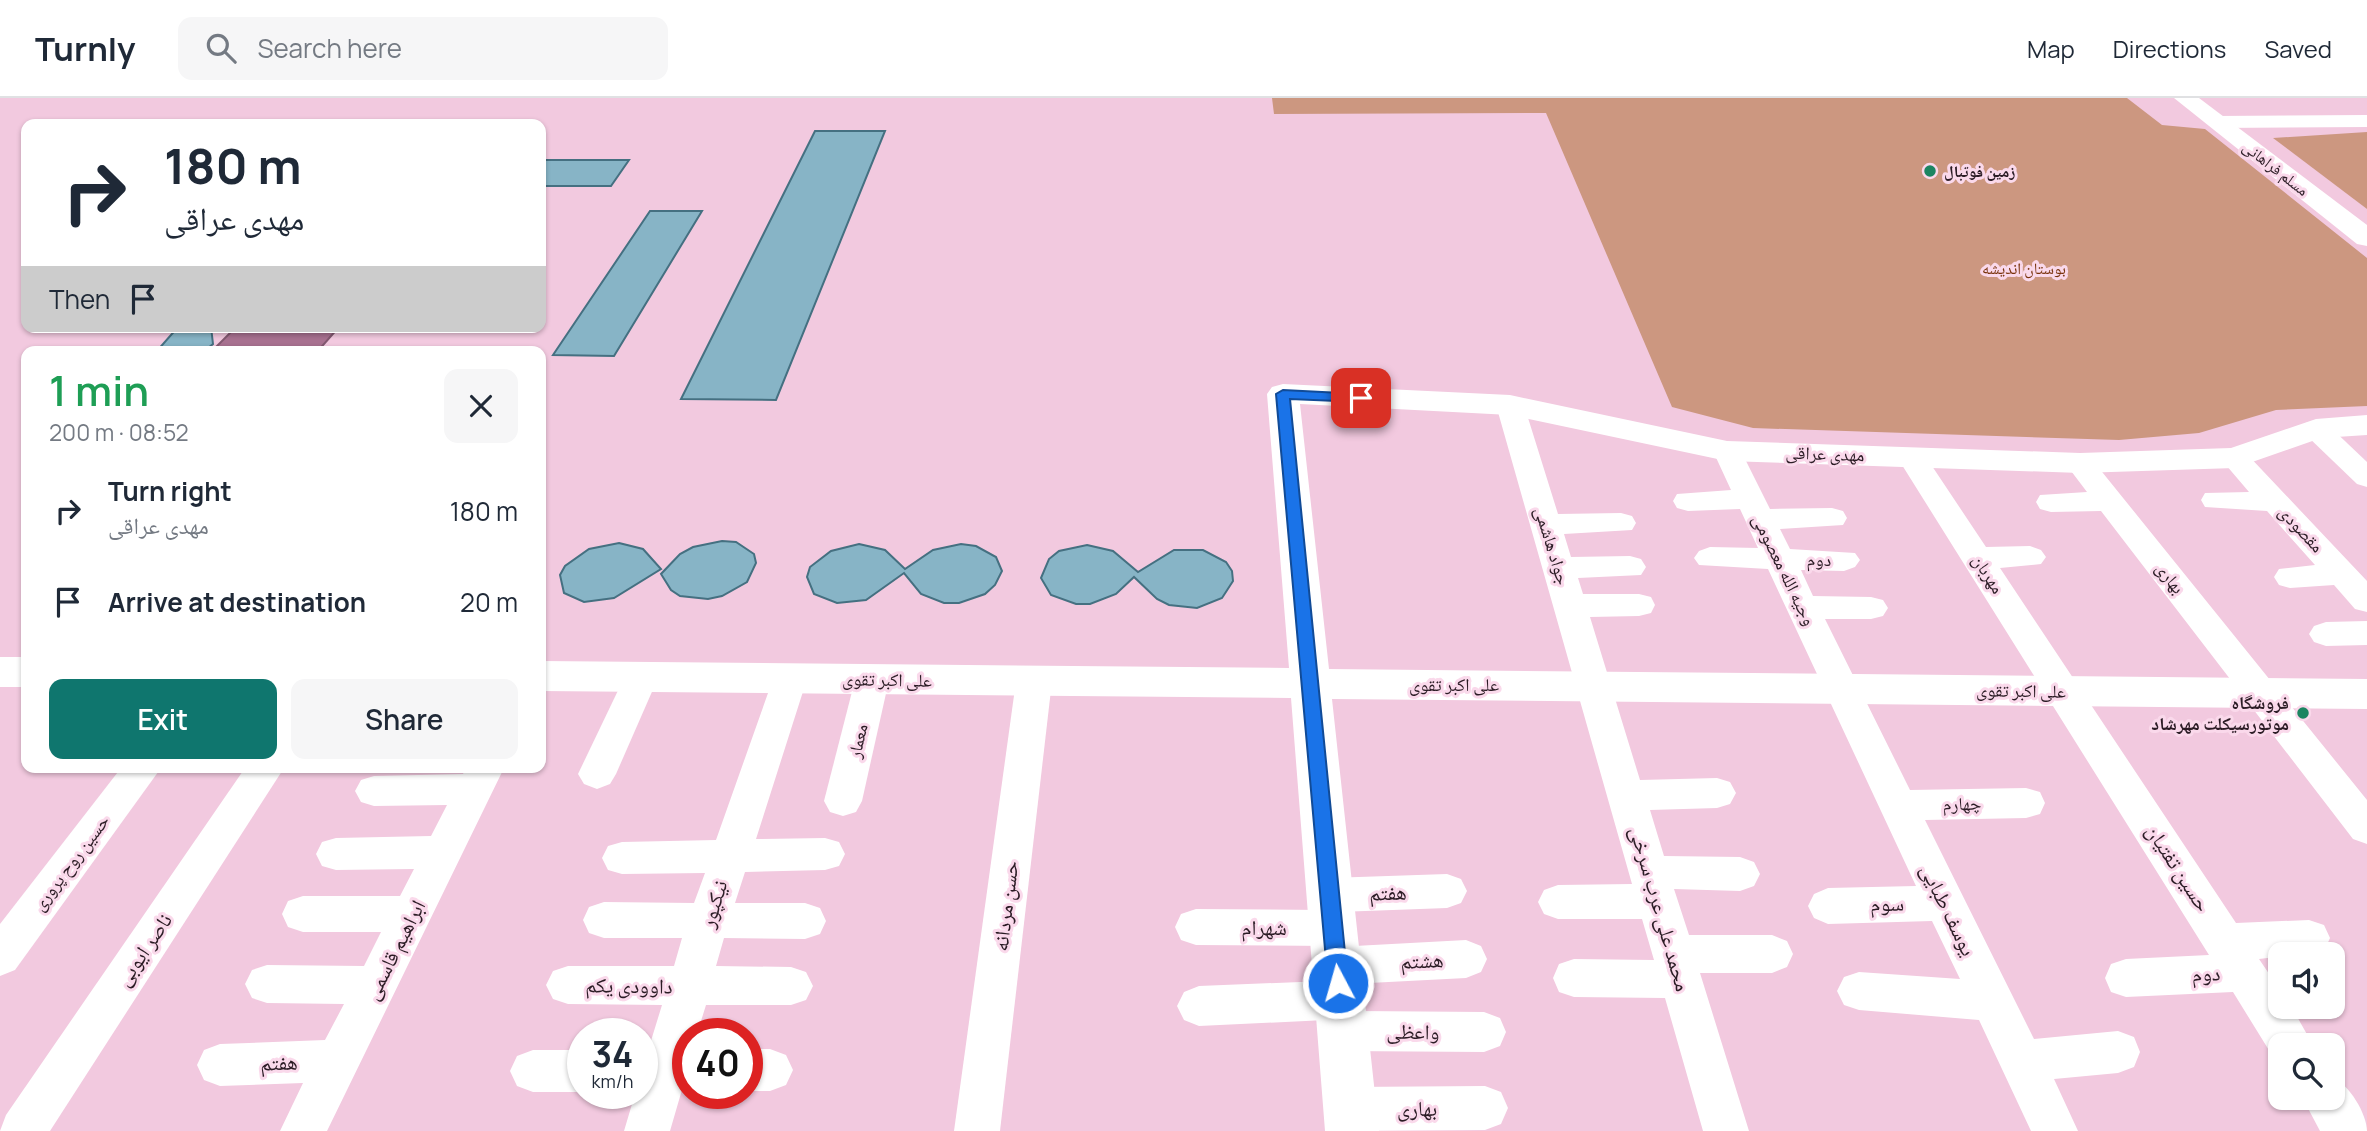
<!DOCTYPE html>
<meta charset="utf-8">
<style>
body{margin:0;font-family:Manrope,"Noto Naskh Arabic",sans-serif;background:#f6f6f7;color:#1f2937;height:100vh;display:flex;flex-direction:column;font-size:26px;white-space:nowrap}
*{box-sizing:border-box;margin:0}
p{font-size:23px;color:#747a83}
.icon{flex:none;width:38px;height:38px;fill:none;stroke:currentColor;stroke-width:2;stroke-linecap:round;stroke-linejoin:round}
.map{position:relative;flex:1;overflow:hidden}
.drawer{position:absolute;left:21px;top:248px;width:525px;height:427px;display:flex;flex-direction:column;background:#fff;border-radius:14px;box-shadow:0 2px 5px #0004}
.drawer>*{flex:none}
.banner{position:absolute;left:21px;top:21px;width:525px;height:214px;border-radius:14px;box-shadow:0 2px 5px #0004;background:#fff;color:#1f2937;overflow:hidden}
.buttons{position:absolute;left:2268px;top:844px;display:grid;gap:14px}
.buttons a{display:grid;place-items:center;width:77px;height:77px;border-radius:14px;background:#fff;box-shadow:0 2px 5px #0004;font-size:35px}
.speed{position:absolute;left:567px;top:920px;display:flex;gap:14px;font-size:35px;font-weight:700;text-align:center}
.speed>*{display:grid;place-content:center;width:91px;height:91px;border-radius:50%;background:#fff;box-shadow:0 2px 5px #0004;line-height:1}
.speed small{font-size:18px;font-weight:400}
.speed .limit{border:10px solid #d22;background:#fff;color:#111}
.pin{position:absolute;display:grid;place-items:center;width:60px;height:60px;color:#fff;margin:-30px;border-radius:14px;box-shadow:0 4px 10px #0006}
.me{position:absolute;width:77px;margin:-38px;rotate:354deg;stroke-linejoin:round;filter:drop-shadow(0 0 5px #0008)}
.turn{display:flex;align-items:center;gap:24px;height:147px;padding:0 28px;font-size:32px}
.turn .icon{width:91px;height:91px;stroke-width:2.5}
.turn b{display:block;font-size:49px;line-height:60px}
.then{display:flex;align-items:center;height:66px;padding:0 28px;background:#0003;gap:14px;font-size:26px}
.round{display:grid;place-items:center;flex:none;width:74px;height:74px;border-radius:14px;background:#f6f6f7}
.head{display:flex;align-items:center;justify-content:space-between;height:119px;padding:0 28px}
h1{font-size:42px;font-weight:600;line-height:52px;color:#1e9e55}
.cta{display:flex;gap:14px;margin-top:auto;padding:14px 28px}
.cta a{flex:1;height:80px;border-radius:14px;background:#0f766e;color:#fff;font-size:28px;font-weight:600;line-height:80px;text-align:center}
.cta a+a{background:#f6f6f7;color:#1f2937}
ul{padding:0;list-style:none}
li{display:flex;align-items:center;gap:21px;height:91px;padding:0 28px}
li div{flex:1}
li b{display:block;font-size:26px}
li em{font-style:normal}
header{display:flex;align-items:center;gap:42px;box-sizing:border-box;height:98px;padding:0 35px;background:#fff;border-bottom:2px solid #e0e1e3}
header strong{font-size:33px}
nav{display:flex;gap:38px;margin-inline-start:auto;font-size:24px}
.search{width:490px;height:63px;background:#f6f6f7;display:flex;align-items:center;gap:18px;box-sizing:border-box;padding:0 24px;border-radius:14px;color:#747a83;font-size:26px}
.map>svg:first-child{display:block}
</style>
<header>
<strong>Turnly</strong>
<div class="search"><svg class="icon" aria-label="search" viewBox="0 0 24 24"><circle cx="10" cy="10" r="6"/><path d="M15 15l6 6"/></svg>Search here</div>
<nav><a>Map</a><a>Directions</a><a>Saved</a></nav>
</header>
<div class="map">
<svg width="2367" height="1033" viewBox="0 0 2367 1033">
<rect width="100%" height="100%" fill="#f2c9df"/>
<!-- green -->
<g fill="#cc9780">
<polygon points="1272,0 2127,0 2162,27 2205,31 2367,160 2367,308 2276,312 2199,335 2119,342 1753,330 1672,309 1546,15 1274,16"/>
<polygon points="2367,34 2367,111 2273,40"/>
</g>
<!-- water -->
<polygon fill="#a87190" stroke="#825870" stroke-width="2" points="236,229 339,229 317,254 211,254"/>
<!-- building -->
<g fill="#87b4c6" stroke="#457081" stroke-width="2">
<polygon points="815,33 885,33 776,302 681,301"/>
<polygon points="541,62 629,62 611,88 541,88"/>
<polygon points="650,113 702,113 614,258 553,257"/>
<polygon points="178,229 211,229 213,246 203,254 156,254"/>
<polygon points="722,443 736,444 754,456 756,465 747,484 722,498 708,501 680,498 671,492 661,476 680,456 693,449"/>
<polygon points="619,445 643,451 661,471 614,500 584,504 564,495 560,477 565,468 589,451"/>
<polygon points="859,446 885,452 905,471 933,452 961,446 976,448 996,459 1002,473 995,487 985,496 959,505 944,505 921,496 904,475 866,502 837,505 814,496 807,479 810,469 831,453"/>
<polygon points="1087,447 1113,453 1138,474 1174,452 1203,452 1226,464 1232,473 1233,483 1222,500 1197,510 1169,507 1157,501 1134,479 1116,496 1090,506 1076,506 1051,497 1041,480 1049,461 1059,453"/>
</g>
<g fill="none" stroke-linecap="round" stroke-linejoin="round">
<!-- street -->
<g fill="#fff" fill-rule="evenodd">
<polygon points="2367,17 2367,29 2216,30 2206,24 2216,18"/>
<polygon points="1510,299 1520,301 1524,307 1558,416 1621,415 1632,418 1636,425 1632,432 1564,436 1571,459 1630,458 1641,461 1646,469 1641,477 1578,480 1583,496 1639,496 1651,499 1655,507 1651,515 1639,518 1590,519 1640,682 1717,680 1730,684 1736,695 1730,706 1717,710 1650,712 1664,758 1740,759 1754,764 1760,776 1754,788 1740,793 1674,791 1689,837 1772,837 1787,843 1793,856 1787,869 1772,875 1700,875 1749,1033 1703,1033 1665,900 1574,899 1559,894 1553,880 1559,866 1574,861 1654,862 1642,821 1558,821 1544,816 1538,804 1544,792 1558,787 1632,786 1496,307 1500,301"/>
<polygon points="2316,322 2326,325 2367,364 2367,389 2357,386 2306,337 2302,331 2306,325"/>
<polygon points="1727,344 1737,347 1741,353 1770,411 1832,410 1843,413 1847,420 1843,427 1780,431 1790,451 1855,455 1860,462 1855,469 1844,473 1801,472 1813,498 1871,499 1883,502 1888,510 1883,518 1871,521 1825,521 1910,692 2026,690 2040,694 2045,705 2040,716 2026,720 1925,722 2034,941 2118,933 2134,939 2140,954 2134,969 2118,975 2054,981 2078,1033 2031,1033 1979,922 1859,912 1844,907 1837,893 1844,879 1859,874 1960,881 1932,823 1828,826 1814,820 1808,808 1814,796 1828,790 1916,788 1768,471 1699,467 1694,460 1699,453 1710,449 1758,450 1740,411 1688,413 1677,410 1673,403 1677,396 1731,392 1713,353 1717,347"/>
<polygon points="1912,350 1922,353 1986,449 2030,448 2041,452 2046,459 2041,466 2000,470 2236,825 2309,822 2324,827 2330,840 2324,853 2259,861 2280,892 2280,908 2291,908 2313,947 2280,947 2280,964 2275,962 2233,894 2126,899 2111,894 2105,880 2111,866 2126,861 2209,857 1897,359 1902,353"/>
<polygon points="2235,351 2245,354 2367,483 2367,514 2355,511 2334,487 2290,490 2279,487 2274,479 2279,471 2315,467 2267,413 2205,409 2201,402 2205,395 2249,394 2220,360 2225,354"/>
<polygon points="2080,356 2090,359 2367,702 2367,746 2353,741 2101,413 2051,414 2040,411 2036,404 2040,397 2087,394 2065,365 2070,359"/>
<polygon points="2367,523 2367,547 2326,548 2314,544 2309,536 2314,528 2326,524"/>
<polygon points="641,567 653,571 658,580 616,676 610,686 597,691 584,686 578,676 624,580 629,571"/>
<polygon points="790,568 802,572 807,581 756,741 825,740 839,744 845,756 839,768 825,772 745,774 735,805 805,805 820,810 826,823 820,836 805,841 724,840 716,868 791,869 806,874 813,888 806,902 791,907 706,907 697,936 688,936 688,971 670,1033 624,1033 635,996 642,996 642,972 662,907 568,906 553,901 546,887 553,873 568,868 674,868 682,840 604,840 589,835 583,822 589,809 604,804 694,805 705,775 622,776 608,772 602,760 608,748 622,744 716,742 773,581 778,572"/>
<polygon points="872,569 884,573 889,582 862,703 856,714 843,718 830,714 824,703 855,582 860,573"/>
<polygon points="1034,570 1046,574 1052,583 1000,1033 954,1033 1016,583 1022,574"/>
<polygon points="121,670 161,670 15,872 0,878 0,826"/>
<polygon points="245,670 284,670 50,1033 0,1033 6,1017"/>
<polygon points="466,670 504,670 327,1033 280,1033 303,985 220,988 204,982 197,967 204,952 220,946 325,942 344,906 267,905 252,900 245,886 252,872 267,867 364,868 381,834 303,834 288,829 282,816 288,803 303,798 400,798 414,771 336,772 322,768 316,756 322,744 336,740 431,738 447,707 374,708 361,704 355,693 361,682 374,678 463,676"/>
<polygon points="1447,776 1461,781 1467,793 1461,805 1447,810 1338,814 1348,817 1354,830 1348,843 1333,848 1196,847 1181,842 1175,829 1181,816 1196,811 1322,812 1315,809 1309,797 1315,785 1329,780"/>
<polygon points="1466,842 1481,848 1487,861 1481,874 1466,880 1350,886 1355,888 1362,902 1357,913 1484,914 1500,920 1506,934 1500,948 1484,954 1343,953 1327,947 1321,933 1326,922 1199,928 1184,922 1177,908 1184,894 1199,888 1325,883 1321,881 1315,868 1321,855 1336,849"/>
<polygon points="747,951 770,951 786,957 793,972 786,987 770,993 747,993"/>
<polygon points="533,952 583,952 583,994 533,994 517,988 510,973 517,958"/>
<path d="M2333 980C2349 986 2367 1016 2367 1033H2320L2302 999H2333Z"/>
<polygon points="1485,988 1501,994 1508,1010 1501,1026 1485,1032 1349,1033 1334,1027 1327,1011 1334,995 1350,989"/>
</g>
<!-- secondary -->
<g fill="#fff" fill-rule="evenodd">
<polygon points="2174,0 2199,0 2367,127 2367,148 2357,146"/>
<polygon points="1283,286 1510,297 1727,343 2080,355 2231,350 2316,321 2367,317 2367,337 2321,340 2235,370 2080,375 1727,363 1510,317 1300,306 1329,571 2367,581 2367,611 1332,601 1379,1033 1325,1033 1291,600 541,593 541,563 1289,570 1267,296 1272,289"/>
<rect x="0" y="559" width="26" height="30"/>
</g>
</g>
<!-- route -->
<polygon fill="#1a73e8" stroke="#114b97" stroke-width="2" points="1283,292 1361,296 1368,300 1361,304 1290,301 1348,885 1345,891 1338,894 1331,891 1328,885 1276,296"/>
<!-- markers -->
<g fill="#1c8561" stroke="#fad9eb" stroke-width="2.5">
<circle cx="1930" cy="73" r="7"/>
<circle cx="2303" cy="615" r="7"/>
</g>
<g text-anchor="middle" stroke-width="6" stroke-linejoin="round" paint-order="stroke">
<!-- far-street labels -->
<g font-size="16" fill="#2b1c25" stroke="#fad9eb">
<text transform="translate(2276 70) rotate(38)" y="6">مسلم فراهانی</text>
</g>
<!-- far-poi labels -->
<g font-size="16" font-weight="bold" fill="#2b1c25" stroke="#fad9eb" text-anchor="start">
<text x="1944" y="79">زمین فوتبال</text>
</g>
<!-- far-park labels -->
<g font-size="16" fill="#79320b" stroke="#fad9eb">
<text x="2024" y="176">بوستان اندیشه</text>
</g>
<!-- street labels -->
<g font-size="18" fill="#2b1c25" stroke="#fad9eb">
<text transform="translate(1825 356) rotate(2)" y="6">مهدی عراقی</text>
<text transform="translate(2301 431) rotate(47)" y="6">مقصودی</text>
<text transform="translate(1552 448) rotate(73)" y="6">جواد هاشمی</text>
<text transform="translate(1819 462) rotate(1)" y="6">دوم</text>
<text transform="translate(1784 472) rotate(64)" y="6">وجیه الله معصومی</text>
<text transform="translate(1988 476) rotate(57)" y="6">مهربان</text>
<text transform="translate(2170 480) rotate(52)" y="6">بهاری</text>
<text transform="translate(887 582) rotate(1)" y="6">علی اکبر تقوی</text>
<text x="1454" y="593">علی اکبر تقوی</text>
<text transform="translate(2021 593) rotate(1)" y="6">علی اکبر تقوی</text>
<text transform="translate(858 643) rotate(-77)" y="6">معمار</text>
<text transform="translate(1962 706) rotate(-1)" y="6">چهارم</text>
<text transform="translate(71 765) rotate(-53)" y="6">حسین روح پروری</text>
</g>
<!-- poi labels -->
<g font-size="18" font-weight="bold" fill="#2b1c25" stroke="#fad9eb" text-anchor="end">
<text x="2289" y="611">فروشگاه<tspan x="2289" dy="21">موتورسیکلت مهرشاد</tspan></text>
</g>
<!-- near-street labels -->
<g font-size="21" fill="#2b1c25" stroke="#fad9eb">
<text transform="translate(2178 770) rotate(57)" y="7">حسین تفتیان</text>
<text transform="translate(1388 795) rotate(-2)" y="7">هفتم</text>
<text transform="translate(714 806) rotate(-73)" y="7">نیکپور</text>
<text transform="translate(1887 806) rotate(-2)" y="7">سوم</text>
<text transform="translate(1006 808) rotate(-83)" y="7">حسن مردانه</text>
<text transform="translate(1660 811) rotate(74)" y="7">محمد علی عرب سرخی</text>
<text transform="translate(1948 812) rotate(64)" y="7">یوسف طبایی</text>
<text x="1264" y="837">شهرام</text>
<text transform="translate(144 852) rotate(-56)" y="7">ناصر ایوبی</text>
<text transform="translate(395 852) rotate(-63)" y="7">ابراهیم قاسمی</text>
<text transform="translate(1422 863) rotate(-3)" y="7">هشتم</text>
<text transform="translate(2206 876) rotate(-3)" y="7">دوم</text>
<text transform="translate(629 888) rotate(1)" y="7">داوودی یکم</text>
<text transform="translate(1413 934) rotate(1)" y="7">واعظی</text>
<text transform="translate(279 965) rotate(-2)" y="7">هفتم</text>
<text transform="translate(1417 1011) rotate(-1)" y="7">بهاری</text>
</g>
</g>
</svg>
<div class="buttons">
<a><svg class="icon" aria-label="sound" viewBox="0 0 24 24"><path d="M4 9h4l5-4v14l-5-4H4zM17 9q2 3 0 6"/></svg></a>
<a><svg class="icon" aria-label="search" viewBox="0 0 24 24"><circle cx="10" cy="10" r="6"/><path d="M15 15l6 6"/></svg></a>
</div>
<div class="speed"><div>34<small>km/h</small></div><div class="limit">40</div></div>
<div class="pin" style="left:1361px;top:300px;background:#d93025"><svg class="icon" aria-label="arrive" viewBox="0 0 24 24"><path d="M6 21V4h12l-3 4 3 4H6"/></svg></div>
<svg class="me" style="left:1338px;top:885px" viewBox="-20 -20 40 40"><circle r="17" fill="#1a73e8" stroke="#fff" stroke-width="3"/><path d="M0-11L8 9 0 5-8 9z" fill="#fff"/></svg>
<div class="banner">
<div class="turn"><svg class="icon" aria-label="right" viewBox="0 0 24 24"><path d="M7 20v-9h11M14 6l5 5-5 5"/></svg><div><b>180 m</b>مهدی عراقی</div></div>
<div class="then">Then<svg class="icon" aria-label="arrive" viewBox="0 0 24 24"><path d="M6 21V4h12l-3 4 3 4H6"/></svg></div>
</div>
<section class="drawer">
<div class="head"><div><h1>1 min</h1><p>200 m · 08:52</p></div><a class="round"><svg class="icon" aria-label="close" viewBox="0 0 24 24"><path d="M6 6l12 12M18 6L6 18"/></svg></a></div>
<ul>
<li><svg class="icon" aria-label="right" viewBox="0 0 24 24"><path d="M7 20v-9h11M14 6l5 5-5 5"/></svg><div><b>Turn right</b><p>مهدی عراقی</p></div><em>180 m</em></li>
<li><svg class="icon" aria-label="arrive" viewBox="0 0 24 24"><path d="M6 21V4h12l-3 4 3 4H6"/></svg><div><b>Arrive at destination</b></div><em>20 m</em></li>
</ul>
<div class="cta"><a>Exit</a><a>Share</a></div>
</section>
</div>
